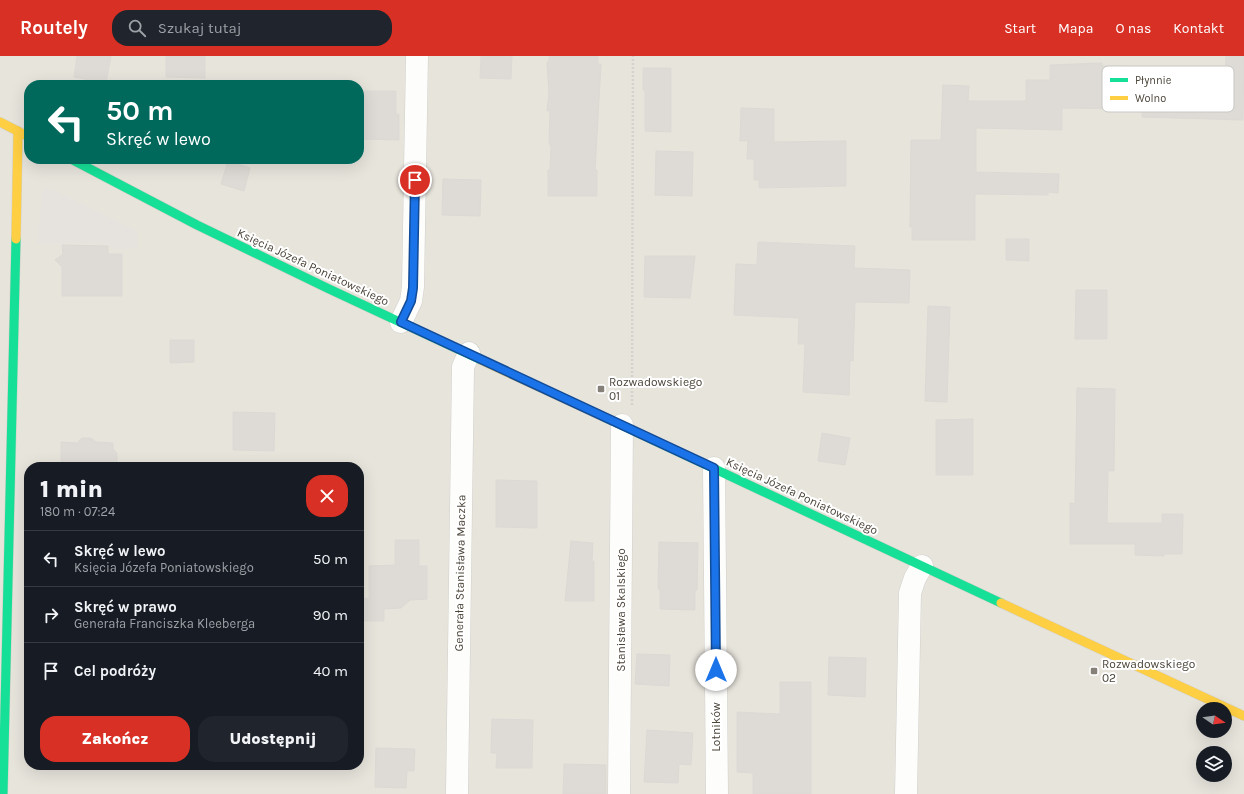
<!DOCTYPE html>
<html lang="pl">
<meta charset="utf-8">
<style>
body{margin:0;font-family:Karla,sans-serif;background:#20242c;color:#f1f3f6;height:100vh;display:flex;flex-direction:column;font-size:15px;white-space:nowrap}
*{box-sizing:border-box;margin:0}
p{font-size:13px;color:#9ea1a6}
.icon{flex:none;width:22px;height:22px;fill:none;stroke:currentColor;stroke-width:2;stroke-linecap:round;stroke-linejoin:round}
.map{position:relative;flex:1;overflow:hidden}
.details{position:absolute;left:24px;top:406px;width:340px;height:308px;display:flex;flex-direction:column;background:#171b24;border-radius:16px;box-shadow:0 4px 16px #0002}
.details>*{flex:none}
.banner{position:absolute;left:24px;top:24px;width:340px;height:84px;border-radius:16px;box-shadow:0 4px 16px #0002;background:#00695c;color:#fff;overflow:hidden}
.needle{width:26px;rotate:103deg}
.fabs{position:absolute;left:1196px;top:646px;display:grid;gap:8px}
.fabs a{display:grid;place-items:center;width:36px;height:36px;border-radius:50%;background:#171b24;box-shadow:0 4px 16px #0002;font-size:20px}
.pin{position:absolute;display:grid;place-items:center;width:34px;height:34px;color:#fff;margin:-17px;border:2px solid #fff;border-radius:50%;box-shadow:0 1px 4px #0007}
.me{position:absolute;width:44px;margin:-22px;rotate:0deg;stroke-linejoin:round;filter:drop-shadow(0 0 3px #0008)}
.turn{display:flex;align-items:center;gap:14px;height:84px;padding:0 16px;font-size:18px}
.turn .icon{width:52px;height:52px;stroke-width:2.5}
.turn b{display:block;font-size:28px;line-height:34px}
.round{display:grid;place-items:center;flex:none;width:42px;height:42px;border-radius:16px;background:#20242c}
.overview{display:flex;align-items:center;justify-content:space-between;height:68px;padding:0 16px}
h1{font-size:24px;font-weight:800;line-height:30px}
.action{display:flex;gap:8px;margin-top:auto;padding:8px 16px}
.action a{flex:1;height:46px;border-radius:16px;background:#d93025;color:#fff;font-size:16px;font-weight:800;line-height:46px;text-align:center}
.action a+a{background:#20242c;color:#f1f3f6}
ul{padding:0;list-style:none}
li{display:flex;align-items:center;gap:12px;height:56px;padding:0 16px;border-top:1px solid #363941}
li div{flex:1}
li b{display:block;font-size:15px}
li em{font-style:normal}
header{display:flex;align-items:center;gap:24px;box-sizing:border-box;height:56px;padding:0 20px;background:#d93025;color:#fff}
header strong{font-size:19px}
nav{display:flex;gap:22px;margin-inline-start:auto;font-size:14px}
.search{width:280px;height:36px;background:#20242c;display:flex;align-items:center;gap:10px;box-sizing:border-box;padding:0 14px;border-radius:16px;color:#9ea1a6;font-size:15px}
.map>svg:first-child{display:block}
</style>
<header>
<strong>Routely</strong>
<div class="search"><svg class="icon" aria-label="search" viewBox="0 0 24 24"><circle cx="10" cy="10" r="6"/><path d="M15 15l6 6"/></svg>Szukaj tutaj</div>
<nav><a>Start</a><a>Mapa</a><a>O nas</a><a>Kontakt</a></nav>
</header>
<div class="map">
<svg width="1244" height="738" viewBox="0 0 1244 738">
<rect width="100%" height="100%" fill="#f4f2ee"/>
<!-- residential -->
<path fill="#e7e4dc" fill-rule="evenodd" d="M0 0H1244V738H0ZM29 29H359V103H29ZM29 411H359V709H29ZM1203 653H1225V675H1203ZM1203 697H1225V719H1203Z"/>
<!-- parking -->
<polygon fill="#e6e3df" points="43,133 51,133 137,175 137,192 111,193 111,188 37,187"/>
<!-- building -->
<g fill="#dedbd6" stroke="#dcd9d4">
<polygon points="77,0 111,0 106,27 74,21"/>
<polygon points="166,0 205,0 205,22 166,21"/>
<polygon points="481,0 512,0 511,23 480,22"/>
<polygon points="549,0 598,0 598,8 601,8 595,114 597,114 597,140 548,140 548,114 550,114 551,90 549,87 550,55 547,55 549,37 547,6 549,6"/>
<polygon points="1226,0 1244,0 1243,64 1142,61 1142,53 1062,52 1062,74 976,72 976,116 1059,118 1058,137 1048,136 1048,139 975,138 975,184 912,184 912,171 910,171 911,84 941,84 943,29 969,30 968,45 1026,45 1026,24 1050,24 1050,9 1102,7 1102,10 1159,11 1159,20 1174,20 1174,28 1225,28"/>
<polygon points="643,12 671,12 671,76 645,75 645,34 643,34"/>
<polygon points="364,35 396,35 396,58 399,58 399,84 363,83"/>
<polygon points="741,52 774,53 774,86 846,85 846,130 759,132 759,124 754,124 754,103 747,103 748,85 740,85"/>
<polygon points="656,95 693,96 692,140 655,139"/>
<polygon points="228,105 250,112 244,135 221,128"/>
<polygon points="443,123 481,124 480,160 442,159"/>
<polygon points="1006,183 1029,183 1029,205 1006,204"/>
<polygon points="758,186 855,190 854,212 910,214 909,247 855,246 853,305 850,304 849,339 803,336 805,288 798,288 799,262 734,259 736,208 757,209"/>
<polygon points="62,189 108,190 108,198 122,198 122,240 62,240 62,211 55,204 63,198"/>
<polygon points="645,200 695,200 690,242 644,241"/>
<polygon points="1076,234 1107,234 1107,283 1075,283"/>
<polygon points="928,250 950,251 947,346 925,345"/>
<polygon points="170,284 194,284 194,306 170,307"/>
<polygon points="1077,332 1115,333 1114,415 1108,415 1107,467 1162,467 1162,458 1183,458 1182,498 1164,498 1164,500 1135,499 1135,488 1070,488 1070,447 1075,448"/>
<polygon points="233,356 275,357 274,395 233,394"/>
<polygon points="973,363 973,419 936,419 936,364"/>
<polygon points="822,377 850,382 845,409 818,405"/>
<polygon points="82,382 91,382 96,386 113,387 113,393 117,397 117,411 66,411 66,406 61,406 61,386 77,387"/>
<polygon points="496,424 537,425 537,472 496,471"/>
<polygon points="395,484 419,484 419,510 427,510 427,543 410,544 401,552 384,553 384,565 359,565 359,542 369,543 369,510 395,509"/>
<polygon points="571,485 593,487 592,505 594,505 594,545 565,545"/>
<polygon points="659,486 698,487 697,534 695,534 695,554 660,553 660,533 658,533"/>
<polygon points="637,598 670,599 669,630 635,628"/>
<polygon points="829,601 866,602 865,641 828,639"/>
<polygon points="780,626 811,626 811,738 753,738 753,717 737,716 737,656 780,658"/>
<polygon points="492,663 533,664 532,712 496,712 497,697 491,697"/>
<polygon points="647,674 693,677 691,709 679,708 678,727 644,726"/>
<polygon points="376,692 415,693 414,715 407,715 406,732 375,731"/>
<polygon points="564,708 606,709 606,738 563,738"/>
</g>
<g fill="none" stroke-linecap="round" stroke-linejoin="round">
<!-- street casing -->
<g stroke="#d2d0cb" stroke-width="23">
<g id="street">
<polyline points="401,266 411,245 413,231 417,0"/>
<polyline points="714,412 717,738"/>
<polyline points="457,738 463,311 469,297"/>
<polyline points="619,738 622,369"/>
<polyline points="906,738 910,537 915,522 922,510"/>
</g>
</g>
<!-- fast casing -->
<g stroke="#d3cfc5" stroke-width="10">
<g id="fast">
<polyline points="71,103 197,169 327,232 481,304"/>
<polyline points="604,361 1001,547"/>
<polyline points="3,738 16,183"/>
</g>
</g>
<!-- slow casing -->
<g stroke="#d3cfc5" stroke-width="10">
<g id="slow">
<polyline points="0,66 29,81"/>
<polyline points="16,183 18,75"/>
<polyline points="481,304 604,361"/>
<polyline points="1001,547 1244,660"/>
</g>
</g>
<!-- path -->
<polyline stroke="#d3d2cc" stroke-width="2.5" stroke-dasharray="2 2" stroke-linecap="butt" points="632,349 633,0"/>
<!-- street -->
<use href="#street" stroke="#fdfdfc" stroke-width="22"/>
<!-- fast -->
<use href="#fast" stroke="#16e098" stroke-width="9"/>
<!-- slow -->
<use href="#slow" stroke="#ffcf43" stroke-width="9"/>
</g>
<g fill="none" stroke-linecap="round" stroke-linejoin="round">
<!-- route casing -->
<g stroke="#114b97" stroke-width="10">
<polyline id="route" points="415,124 413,232 411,245 401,266 714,412 716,614"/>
</g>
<!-- route -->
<use href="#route" stroke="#1a73e8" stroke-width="7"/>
</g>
<!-- markers -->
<g fill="#868178" stroke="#fff" stroke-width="1.5">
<rect x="597" y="329" width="8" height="8" rx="2"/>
<rect x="1090" y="611" width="8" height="8" rx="2"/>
</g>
<g text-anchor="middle" stroke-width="4" stroke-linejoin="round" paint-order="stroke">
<!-- street labels -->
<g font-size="12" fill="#4b4439" stroke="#fff">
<text transform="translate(313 211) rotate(25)" y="4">Księcia Józefa Poniatowskiego</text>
<text transform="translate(802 440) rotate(25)" y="4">Księcia Józefa Poniatowskiego</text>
<text transform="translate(460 517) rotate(-89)" y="4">Generała Stanisława Maczka</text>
<text transform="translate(621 554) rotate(-90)" y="4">Stanisława Skalskiego</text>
<text transform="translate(716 671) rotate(-90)" y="4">Lotników</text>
</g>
<!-- poi labels -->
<g font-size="12" fill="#4b4439" stroke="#fff" text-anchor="start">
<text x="609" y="330">Rozwadowskiego<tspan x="609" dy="14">01</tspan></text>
<text x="1102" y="612">Rozwadowskiego<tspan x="1102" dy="14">02</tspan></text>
</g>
</g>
<!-- legend -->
<rect x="1102" y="10" width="132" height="46" rx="6" fill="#fff" stroke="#c9c7c4" stroke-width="1"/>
<rect x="1110" y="22" width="18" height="4" fill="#16e098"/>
<rect x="1110" y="40" width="18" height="4" fill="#ffcf43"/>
<g font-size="11" fill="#4b4439">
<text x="1135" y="28">Płynnie</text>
<text x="1135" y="46">Wolno</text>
</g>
</svg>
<div class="fabs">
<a><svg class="needle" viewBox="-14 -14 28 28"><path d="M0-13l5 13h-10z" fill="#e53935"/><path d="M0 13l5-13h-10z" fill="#9ea1a6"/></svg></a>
<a><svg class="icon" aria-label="layers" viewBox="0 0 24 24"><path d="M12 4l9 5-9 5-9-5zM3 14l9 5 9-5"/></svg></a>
</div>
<div class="pin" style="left:415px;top:124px;background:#d93025"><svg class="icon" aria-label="arrive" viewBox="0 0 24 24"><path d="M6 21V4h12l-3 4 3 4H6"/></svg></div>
<svg class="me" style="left:716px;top:614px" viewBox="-20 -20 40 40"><circle r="19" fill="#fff"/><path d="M0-13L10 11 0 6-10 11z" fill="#1a73e8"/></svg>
<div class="banner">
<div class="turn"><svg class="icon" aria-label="left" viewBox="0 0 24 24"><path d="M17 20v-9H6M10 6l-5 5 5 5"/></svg><div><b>50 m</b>Skręć w lewo</div></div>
</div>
<section class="details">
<div class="overview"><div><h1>1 min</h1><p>180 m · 07:24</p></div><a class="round" style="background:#d93025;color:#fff"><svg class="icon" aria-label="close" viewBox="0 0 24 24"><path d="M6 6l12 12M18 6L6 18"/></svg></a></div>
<ul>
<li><svg class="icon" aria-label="left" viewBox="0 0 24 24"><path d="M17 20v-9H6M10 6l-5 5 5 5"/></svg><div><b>Skręć w lewo</b><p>Księcia Józefa Poniatowskiego</p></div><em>50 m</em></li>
<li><svg class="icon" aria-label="right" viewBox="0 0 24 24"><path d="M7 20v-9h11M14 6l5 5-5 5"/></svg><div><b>Skręć w prawo</b><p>Generała Franciszka Kleeberga</p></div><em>90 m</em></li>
<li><svg class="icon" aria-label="arrive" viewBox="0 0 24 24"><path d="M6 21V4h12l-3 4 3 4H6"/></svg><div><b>Cel podróży</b></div><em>40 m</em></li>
</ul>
<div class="action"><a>Zakończ</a><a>Udostępnij</a></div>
</section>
</div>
